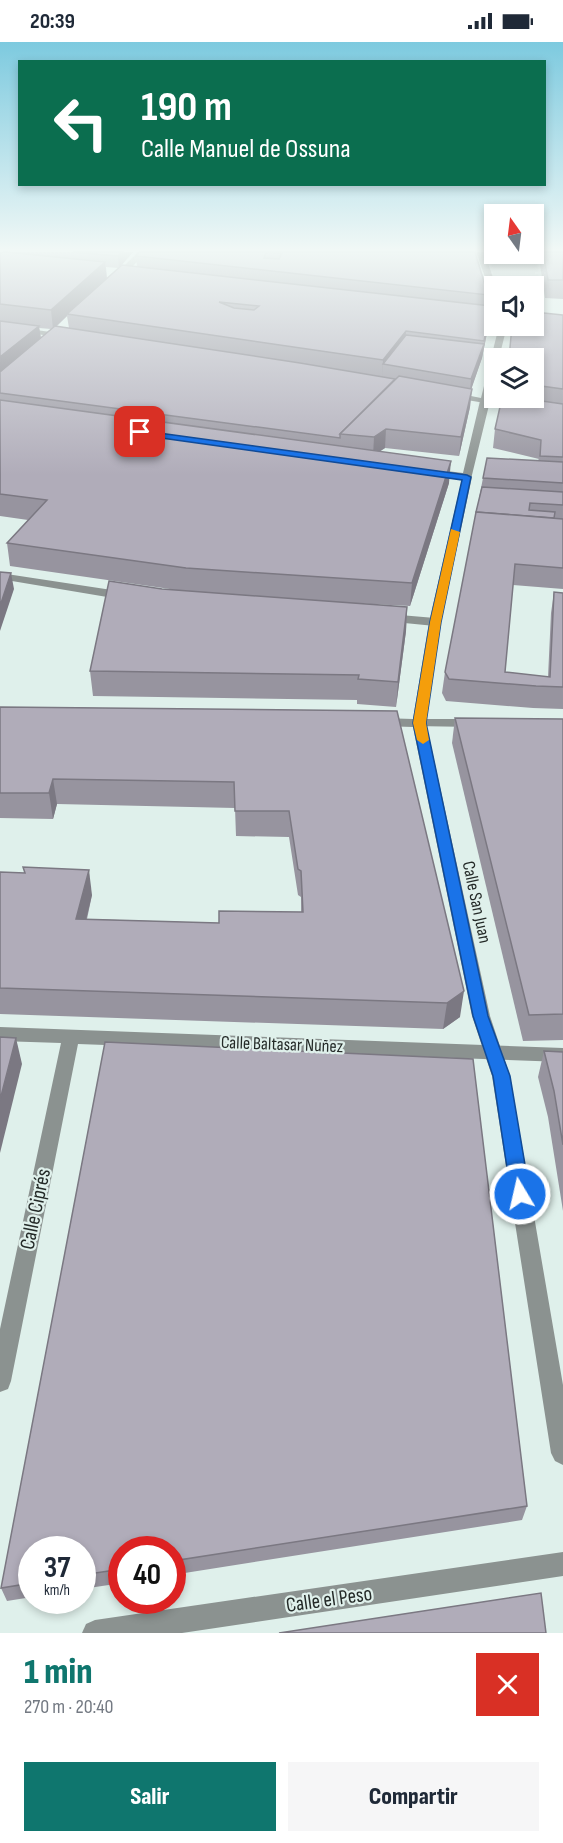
<!DOCTYPE html>
<html lang="es">
<meta charset="utf-8">
<style>
body{margin:0;font-family:"Sofia Sans Condensed",sans-serif;background:#f6f6f7;color:#1f2937;height:100vh;display:flex;flex-direction:column;font-size:22px;white-space:nowrap}
*{box-sizing:border-box;margin:0}
p{font-size:20px;color:#747a83}
.icon{flex:none;width:33px;height:33px;fill:none;stroke:currentColor;stroke-width:2;stroke-linecap:round;stroke-linejoin:round}
.map{position:relative;height:1591px;overflow:hidden}
.drawer{display:flex;flex-direction:column;background:#fff;flex:1}
.drawer>*{flex:none}
.top-card{position:absolute;left:18px;top:18px;width:528px;height:126px;border-radius:0px;box-shadow:0 3px 9px #0003;background:#0b6e4f;color:#fff;overflow:hidden}
.needle{width:39px;rotate:346deg}
.buttons{position:absolute;left:484px;top:162px;display:grid;gap:12px}
.buttons a{display:grid;place-items:center;width:60px;height:60px;border-radius:0px;background:#fff;box-shadow:0 3px 9px #0003;font-size:30px}
.speed{position:absolute;left:18px;top:1494px;display:flex;gap:12px;font-size:30px;font-weight:700;text-align:center}
.speed>*{display:grid;place-content:center;width:78px;height:78px;border-radius:50%;background:#fff;box-shadow:0 3px 9px #0003;line-height:1}
.speed small{font-size:15px;font-weight:400}
.speed .limit{border:9px solid #d22;background:#fff;color:#111}
.pin{position:absolute;display:grid;place-items:center;width:51px;height:51px;color:#fff;margin:-26px;border-radius:12px;box-shadow:0 3px 9px #0006}
.me{position:absolute;width:66px;margin:-33px;rotate:351deg;stroke-linejoin:round;filter:drop-shadow(0 0 4px #0008)}
.turn{display:flex;align-items:center;gap:21px;height:126px;padding:0 24px;font-size:27px}
.turn .icon{width:78px;height:78px;stroke-width:2.5}
.turn b{display:block;font-size:42px;line-height:51px}
.round{display:grid;place-items:center;flex:none;width:63px;height:63px;border-radius:0px;background:#f6f6f7}
.overview{display:flex;align-items:center;justify-content:space-between;height:102px;padding:0 24px}
h1{font-size:36px;font-weight:800;line-height:45px;color:#0f766e}
.cta{display:flex;gap:12px;margin-top:auto;padding:12px 24px}
.cta a{flex:1;height:69px;border-radius:0px;background:#0f766e;color:#fff;font-size:24px;font-weight:800;line-height:69px;text-align:center}
.cta a+a{background:#f6f6f7;color:#1f2937}
.status{display:flex;justify-content:space-between;align-items:center;height:42px;padding:0 30px;background:#fff;direction:ltr}
.status svg{height:16px;fill:currentColor}
.map>svg:first-child{display:block}
</style>
<div class="status"><b>20:39</b><svg viewBox="0 0 49 12"><path d="M0 12V9h3v3zM5 12V6h3v6zM10 12V3h3v9zM15 12V0h3v12zM26 1h20v11H26zM47 4h2v5h-2z"/></svg></div>
<div class="map">
<svg width="563" height="1591" viewBox="0 0 563 1591">
<rect width="100%" height="100%" fill="#dff0eb"/>
<g fill="none" stroke-linecap="round" stroke-linejoin="round">
<!-- pedestrian -->
<g fill="#8b9290" fill-rule="evenodd">
<polygon points="138,210 146,210 118,240 112,240 112,236"/>
<polygon points="476,210 484,210 496,244 495,254 491,252"/>
<polygon points="0,283 65,292 69,294 65,296 0,287"/>
<polygon points="499,284 507,284 499,316 495,316 495,336 490,357 522,363 522,367 448,355 448,351 451,350 481,356"/>
</g>
<!-- minor -->
<g fill="#8b9290" fill-rule="evenodd">
<polygon points="485,356 490,359 471,437 427,432 426,430 431,427 463,431 480,359"/>
<polygon points="0,531 125,550 131,554 125,558 0,537"/>
<polygon points="388,572 435,576 441,580 435,584 384,579 384,573"/>
<polygon points="419,677 473,677 480,681 473,685 414,684 412,681 414,678"/>
<polygon points="0,985 563,1006 563,1020 78,1002 11,1339 8,1347 0,1350 0,1287 61,1001 0,999"/>
<polygon points="563,1510 563,1534 182,1591 82,1591 86,1582 95,1578"/>
</g>
<!-- tertiary -->
<polygon fill="#8b9290" fill-rule="evenodd" points="463,433 472,435 441,580 426,681 490,974 510,1034 563,1343 563,1423 555,1419 551,1411 492,1034 472,974 413,685 381,684 374,680 381,676 413,677 429,580"/>
</g>
<!-- wall -->
<g fill="#97949f" fill-rule="evenodd">
<path d="M0 210H133L119 226 137 225 136 214 139 210H475L488 253 487 264 489 281 482 316 471 347 470 365 459 414 385 406 380 409 449 441 410 564 351 561 407 565 406 589 396 665 357 662V658L93 654 90 629 170 547 10 524 7 501 28 478 0 474ZM106 225 119 226 107 237ZM67 274 69 286 57 284ZM39 286 51 287 41 296Z"/>
<polygon points="540,210 563,210 563,257 545,256 539,215"/>
<polygon points="563,273 563,547 513,543 505,630 548,635 551,571 554,550 563,551 563,667 533,666 446,659 442,651 445,630 483,436 538,418 539,417 493,406 495,387 502,356 534,356 534,316"/>
<polygon points="0,665 397,669 460,975 443,987 0,972 0,830 92,853 87,877 219,881 301,870 301,855 298,853 289,795 236,794 235,766 57,762 53,777 0,776"/>
<polygon points="455,676 563,677 563,998 523,999 452,701"/>
<polygon points="105,1000 473,1017 527,1464 522,1478 172,1533 172,1508 122,1508 122,1541 82,1547 82,1508 32,1508 32,1555 7,1559 1,1546"/>
<polygon points="544,1009 563,1010 563,1169 548,1075 538,1035"/>
</g>
<!-- shaded-wall -->
<g fill="#7b7882">
<polygon points="122,210 133,210 119,226 118,214"/>
<polygon points="105,220 107,238 67,272 67,274 53,287 51,268"/>
<polygon points="491,264 489,281 482,316 470,351 471,337 484,302"/>
<polygon points="39,284 41,297 0,330 0,315"/>
<polygon points="406,289 405,306 383,322 382,336 383,318"/>
<polygon points="472,347 470,365 459,414 461,395"/>
<polygon points="386,387 385,406 373,414 374,395"/>
<polygon points="451,419 449,441 410,564 412,541"/>
<polygon points="11,531 14,547 0,589 0,564"/>
<polygon points="407,565 406,589 396,665 398,640"/>
<polygon points="53,737 57,762 53,777 49,751"/>
<polygon points="89,828 92,853 80,903 76,877"/>
<polygon points="464,949 460,975 443,987 447,961"/>
<polygon points="16,996 22,1022 0,1111 0,1058"/>
</g>
<!-- building -->
<g fill="#b0acb9" stroke="#7b7882" stroke-width="1.5" fill-rule="evenodd">
<polygon points="3,210 6,210 105,220 51,268 0,262 0,212"/>
<polygon points="73,210 122,210 118,214"/>
<path d="M139 210H475L488 253 136 214ZM266 210 282 211 279 217 264 216Z"/>
<polygon points="543,210 563,210 563,238 548,238"/>
<path d="M122 223 491 264 484 299 406 289 383 318 67 272ZM219 260 259 264 254 268 234 266Z"/>
<polygon points="534,270 563,273 563,347 534,343 534,316 509,316 512,284 534,284"/>
<polygon points="0,279 39,284 0,315"/>
<polygon points="55,284 300,321 395,337 340,392 340,396 0,351 0,330"/>
<polygon points="406,293 484,302 471,337 383,322"/>
<polygon points="399,334 472,347 461,395 386,387 374,395 340,392"/>
<polygon points="502,356 521,356 563,362 563,415 540,414 541,398 495,387"/>
<polygon points="0,358 451,419 412,541 186,526 7,501 47,458 0,452"/>
<polygon points="487,416 563,420 563,441 483,436"/>
<polygon points="482,445 563,450 563,463 530,461 529,468 555,470 554,476 476,470"/>
<polygon points="476,470 563,477 563,526 515,522 505,630 550,635 554,550 563,551 563,645 536,644 449,637 445,630"/>
<polygon points="0,530 11,531 0,564"/>
<polygon points="109,539 162,547 407,565 398,640 358,637 359,633 90,629"/>
<polygon points="0,665 397,669 464,949 447,961 0,946 0,830 25,831 23,825 89,828 76,877 219,881 219,869 303,870 301,829 298,827 289,769 235,769 234,740 53,737 49,751 0,751"/>
<polygon points="455,676 563,677 563,972 529,973"/>
<polygon points="0,995 16,996 0,1058"/>
<polygon points="105,1000 473,1017 527,1464 172,1519 172,1508 122,1508 122,1527 82,1533 82,1508 32,1508 32,1541 1,1546"/>
<polygon points="544,1009 563,1010 563,1103 554,1049"/>
<polygon points="541,1551 546,1591 279,1591"/>
</g>
<!-- sky -->
<linearGradient id="sky" x2="0" y2="1"><stop stop-color="#7dcadf"/><stop offset="0.48" stop-color="#f1f8f6"/><stop offset="1" stop-color="#f1f8f6" stop-opacity="0"/></linearGradient>
<rect width="563" height="433" fill="url(#sky)"/>
<!-- route -->
<polygon fill="#1a73e8" stroke="#114b97" stroke-width="1.5" points="137,388 467,433 471,435 441,580 426,681 488,974 510,1034 530,1152 527,1157 520,1160 514,1157 511,1152 493,1034 473,974 413,681 430,580 462,438 140,393 136,390"/>
<!-- slow -->
<polygon fill="#f59e0b" points="451,487 460,490 441,580 426,681 429,698 423,702 417,698 413,681 430,580"/>
<g text-anchor="middle" stroke-width="4.5" stroke-linejoin="round" paint-order="stroke">
<!-- street labels -->
<g font-size="18" fill="#242a28" stroke="#dff0eb">
<text transform="translate(477 860) rotate(78)" y="6">Calle San Juan</text>
<text transform="translate(282 1002) rotate(2)" y="6">Calle Baltasar Nuñez</text>
</g>
<!-- near-street labels -->
<g font-size="21" fill="#242a28" stroke="#dff0eb">
<text transform="translate(35 1167) rotate(-78)" y="7">Calle Ciprés</text>
<text transform="translate(329 1557) rotate(-8)" y="7">Calle el Peso</text>
</g>
</g>
</svg>
<div class="buttons">
<a><svg class="needle" viewBox="-14 -14 28 28"><path d="M0-13l5 13h-10z" fill="#e53935"/><path d="M0 13l5-13h-10z" fill="#747a83"/></svg></a>
<a><svg class="icon" aria-label="sound" viewBox="0 0 24 24"><path d="M4 9h4l5-4v14l-5-4H4zM17 9q2 3 0 6"/></svg></a>
<a><svg class="icon" aria-label="layers" viewBox="0 0 24 24"><path d="M12 4l9 5-9 5-9-5zM3 14l9 5 9-5"/></svg></a>
</div>
<div class="speed"><div>37<small>km/h</small></div><div class="limit">40</div></div>
<div class="pin" style="left:140px;top:390px;background:#d93025"><svg class="icon" aria-label="arrive" viewBox="0 0 24 24"><path d="M6 21V4h12l-3 4 3 4H6"/></svg></div>
<svg class="me" style="left:520px;top:1152px" viewBox="-20 -20 40 40"><circle r="17" fill="#1a73e8" stroke="#fff" stroke-width="3"/><path d="M0-11L8 9 0 5-8 9z" fill="#fff"/></svg>
<div class="top-card">
<div class="turn"><svg class="icon" aria-label="left" viewBox="0 0 24 24"><path d="M17 20v-9H6M10 6l-5 5 5 5"/></svg><div><b>190 m</b>Calle Manuel de Ossuna</div></div>
</div>
</div>
<section class="drawer">
<div class="overview"><div><h1>1 min</h1><p>270 m · 20:40</p></div><a class="round" style="background:#d93025;color:#fff"><svg class="icon" aria-label="close" viewBox="0 0 24 24"><path d="M6 6l12 12M18 6L6 18"/></svg></a></div>
<div class="cta"><a>Salir</a><a>Compartir</a></div>
</section>
